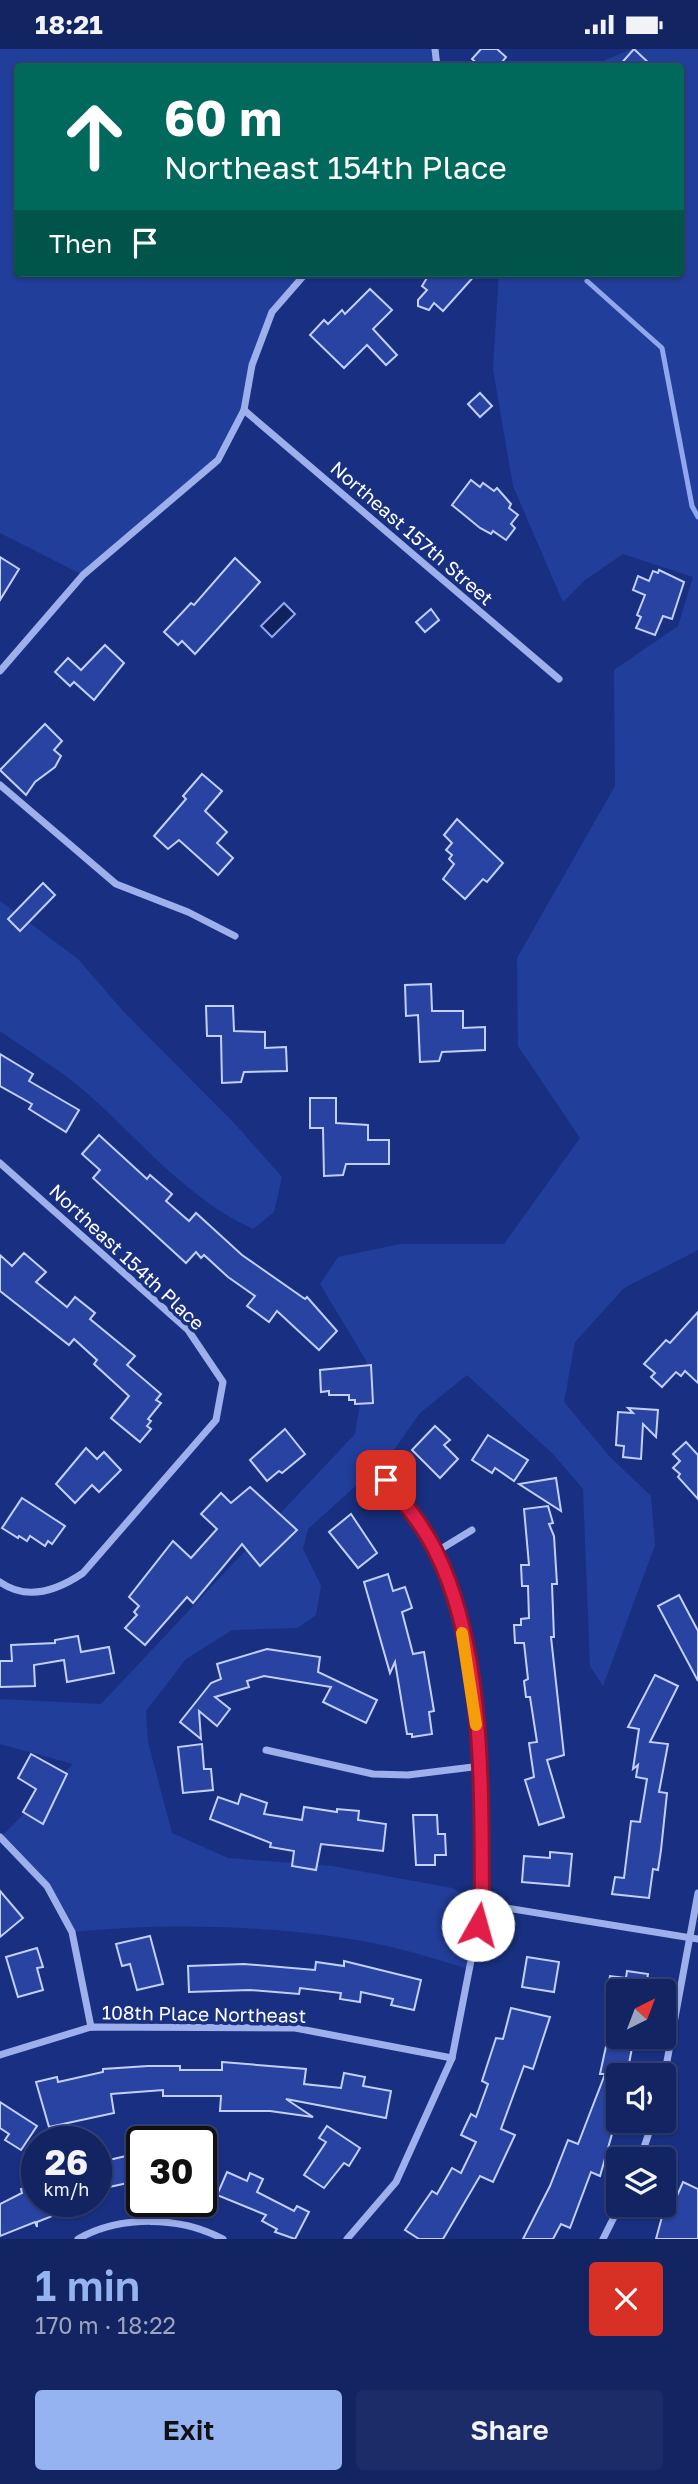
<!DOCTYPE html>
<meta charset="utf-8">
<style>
body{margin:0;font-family:"Golos Text",sans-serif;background:#1c2c68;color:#f1f3f6;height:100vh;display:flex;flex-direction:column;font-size:26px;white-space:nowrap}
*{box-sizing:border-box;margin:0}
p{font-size:23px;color:#9da4be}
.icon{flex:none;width:38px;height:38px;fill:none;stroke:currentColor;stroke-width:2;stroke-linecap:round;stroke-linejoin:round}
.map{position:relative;height:2190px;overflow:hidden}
.details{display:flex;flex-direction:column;background:#132462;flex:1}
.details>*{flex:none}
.top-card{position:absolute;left:14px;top:14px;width:670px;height:214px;border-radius:7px;box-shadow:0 2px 5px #0004,0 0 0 2px #324177;background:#00695c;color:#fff;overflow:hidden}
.needle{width:46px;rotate:42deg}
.controls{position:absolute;left:606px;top:1930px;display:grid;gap:14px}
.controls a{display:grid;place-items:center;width:70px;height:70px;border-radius:7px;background:#132462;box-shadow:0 2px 5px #0004,0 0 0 2px #324177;font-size:35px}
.speed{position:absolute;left:21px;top:2077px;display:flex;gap:14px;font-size:35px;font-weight:700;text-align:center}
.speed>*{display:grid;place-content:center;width:91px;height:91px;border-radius:50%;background:#132462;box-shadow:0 2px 5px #0004,0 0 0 2px #324177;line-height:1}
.speed small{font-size:18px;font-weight:400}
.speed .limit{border:4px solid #111;border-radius:10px;background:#fff;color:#111}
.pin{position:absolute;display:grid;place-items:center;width:60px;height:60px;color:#fff;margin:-30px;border-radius:14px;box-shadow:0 4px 10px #0006}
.me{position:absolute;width:77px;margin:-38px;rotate:7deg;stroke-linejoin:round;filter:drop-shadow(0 0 5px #0008)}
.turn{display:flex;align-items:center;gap:24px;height:147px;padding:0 35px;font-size:32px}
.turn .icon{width:91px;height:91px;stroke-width:2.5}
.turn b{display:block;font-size:49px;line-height:60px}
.then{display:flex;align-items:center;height:66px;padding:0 35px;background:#0003;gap:14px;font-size:26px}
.round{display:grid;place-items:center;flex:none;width:74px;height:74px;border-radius:7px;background:#1c2c68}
.head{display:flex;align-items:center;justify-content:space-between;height:119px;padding:0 35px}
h1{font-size:42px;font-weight:600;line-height:52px;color:#95b2f1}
.cta{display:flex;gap:14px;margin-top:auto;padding:14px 35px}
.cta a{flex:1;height:80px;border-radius:7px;background:#95b2f1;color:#111;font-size:28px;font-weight:600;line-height:80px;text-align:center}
.cta a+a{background:#1c2c68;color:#f1f3f6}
.status{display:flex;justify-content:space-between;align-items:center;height:49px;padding:0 35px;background:#132462;direction:ltr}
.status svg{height:19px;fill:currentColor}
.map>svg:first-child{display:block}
</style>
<div class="status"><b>18:21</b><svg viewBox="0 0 49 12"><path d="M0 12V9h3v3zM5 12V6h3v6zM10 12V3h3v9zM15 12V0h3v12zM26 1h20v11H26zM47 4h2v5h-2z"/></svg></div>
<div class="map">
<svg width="698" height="2190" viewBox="0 0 698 2190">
<rect width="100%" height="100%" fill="#193082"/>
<!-- green -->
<g fill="#223e9b">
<polygon points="0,0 435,0 437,17 18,18 18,224 306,224 272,263 252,316 244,361 218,411 83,526 0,484"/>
<path d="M631 0H698V1201L624 1239 575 1293 564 1353 610 1408 651 1447 655 1496 603 1637 590 1617 583 1440 553 1405 467 1326 420 1364 391 1405 308 1480 303 1500 321 1537 316 1566 297 1579 232 1581 186 1610 146 1662 148 1693 172 1784 228 1809 332 1817 452 1839 482 1855 469 1920C442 1912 414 1903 387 1897 292 1876 168 1873 72 1883L47 1837 0 1789 73 1715 0 1695V1650L101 1655 355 1385 367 1313 320 1235 338 1208 400 1195H504L580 1089 518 997 517 909 615 737 614 621 678 577 693 528 623 505 585 531 563 553 513 437 493 320 499 224H681V18L592 17Z"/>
<path d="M0 852 78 910 123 962 234 1074 282 1128 274 1163 253 1180C187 1150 141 1092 88 1045 61 1021 29 1003 0 982Z"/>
</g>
<!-- water -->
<polygon fill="#102160" stroke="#90a7ee" stroke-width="2" points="284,554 295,565 272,588 261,577"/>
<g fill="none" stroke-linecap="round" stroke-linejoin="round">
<!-- stream -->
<polyline stroke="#90a7ee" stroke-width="5" points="587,232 662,299 692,457 698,468"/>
</g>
<!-- building -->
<g fill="#2843a1" stroke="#c2cff8" stroke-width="2">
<polygon points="481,0 497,0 506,8 498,18 481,18 472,10"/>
<polygon points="634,0 653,18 618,18"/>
<polygon points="430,224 477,224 443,262 434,254 429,261 418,257 418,251 427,241 422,237"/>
<polygon points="370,240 392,261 373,280 397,306 386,316 367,296 344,319 310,286 324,271 328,275 342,261 345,265"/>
<polygon points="480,344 492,357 480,368 468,355"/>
<polygon points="471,431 480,438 483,434 494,442 497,439 511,455 509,459 518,466 511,475 515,479 506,491 493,482 491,485 480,479 452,456"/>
<polygon points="0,508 19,520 0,551"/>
<polygon points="235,509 260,533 195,605 182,592 178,596 164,583 191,554 194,556"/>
<polygon points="659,521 684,533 672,570 663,567 655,586 636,579 641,568 637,566 645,546 633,541 638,527 649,532 653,522 658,524"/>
<polygon points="431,560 439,571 425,583 416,573"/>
<polygon points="105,596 124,614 94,651 74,633 70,637 55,623 68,609 81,621"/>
<polygon points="45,675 62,692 54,701 61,707 55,718 35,733 26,746 0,721"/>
<polygon points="202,725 222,742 205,762 227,783 217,794 233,809 218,826 179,791 168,800 154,787 186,750 183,747"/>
<polygon points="457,770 503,814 487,833 483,830 465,850 443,830 454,815 449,810 452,806 446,801 452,794 444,786"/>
<polygon points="43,834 55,846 20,882 8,870"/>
<polygon points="431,935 432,962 463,962 463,979 485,978 485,1001 442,1003 439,1012 420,1013 418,966 406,967 405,936"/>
<polygon points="206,957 233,957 234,982 265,983 265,999 286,998 287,1022 244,1023 241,1033 222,1034 221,987 207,987"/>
<polygon points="0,1005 33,1025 29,1032 79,1061 66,1083 29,1060 32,1055 0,1037"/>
<polygon points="310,1049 336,1049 336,1074 368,1076 368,1091 389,1091 389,1115 346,1115 343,1126 324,1127 323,1079 310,1079"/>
<polygon points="99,1086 147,1130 150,1126 172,1145 166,1152 189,1172 196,1164 242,1206 305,1250 307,1248 337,1282 319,1301 277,1262 269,1273 247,1257 255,1247 228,1228 204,1206 201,1209 196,1203 186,1214 93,1129 100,1121 82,1105"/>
<polygon points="24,1204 46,1223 36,1233 67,1258 75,1248 95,1264 90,1270 135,1307 127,1316 161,1345 156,1351 161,1354 148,1370 151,1372 147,1377 151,1380 140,1393 111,1369 129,1347 94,1315 97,1311 74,1290 69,1296 0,1242 0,1206 12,1217"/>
<polygon points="698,1263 698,1334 685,1322 681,1327 676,1323 662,1338 651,1328 655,1324 644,1315 666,1291 670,1294"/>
<polygon points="371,1316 373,1354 355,1355 355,1351 349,1351 349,1346 329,1346 329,1342 321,1343 320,1321"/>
<polygon points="628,1359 658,1361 656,1388 643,1375 641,1410 623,1408 624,1397 616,1396 618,1363 633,1364"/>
<polygon points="435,1377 450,1391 444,1396 458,1410 440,1429 412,1401"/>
<polygon points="285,1380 305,1405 282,1424 279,1422 267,1432 250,1411"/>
<polygon points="488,1386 528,1411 514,1432 495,1419 492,1424 472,1411"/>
<polygon points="686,1393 698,1406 698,1450 678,1428 680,1425 673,1419 680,1412 673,1405"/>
<polygon points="86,1399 97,1410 104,1403 121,1421 99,1443 92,1436 75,1454 56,1435"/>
<polygon points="556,1429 561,1462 519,1435"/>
<polygon points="250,1438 297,1481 260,1517 242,1495 193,1554 187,1548 145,1596 125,1579 137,1566 134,1563 139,1557 129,1548 173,1492 191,1509 217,1480 201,1465 221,1444 231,1454"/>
<polygon points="22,1449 65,1477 52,1495 48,1492 45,1497 30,1487 27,1492 19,1487 18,1489 2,1479"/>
<polygon points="548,1457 553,1474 549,1475 554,1487 557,1535 552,1535 554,1588 551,1588 564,1706 547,1711 564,1768 539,1776 525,1731 534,1728 529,1694 537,1693 530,1648 526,1648 524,1632 528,1630 524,1594 515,1594 514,1576 521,1576 521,1570 529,1569 528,1537 522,1537 521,1516 529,1516 524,1460"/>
<polygon points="351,1465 377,1504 358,1519 329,1483"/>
<polygon points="388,1525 393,1542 405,1538 412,1559 402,1563 413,1605 424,1603 434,1662 429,1663 432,1685 412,1688 412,1685 407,1685 395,1613 390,1624 364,1533"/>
<polygon points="679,1546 698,1582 698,1632 658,1557"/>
<polygon points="78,1587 81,1603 109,1598 114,1624 67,1633 64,1611 34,1616 35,1637 0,1638 0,1612 12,1612 11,1596 55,1594 55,1591"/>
<polygon points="267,1600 320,1608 318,1623 377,1651 366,1674 323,1653 331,1638 264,1627 247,1632 249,1638 215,1648 230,1660 217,1677 199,1662 201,1690 180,1673 211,1634 221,1630 217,1615"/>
<polygon points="655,1626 678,1637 650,1693 668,1695 659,1743 667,1744 661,1801 658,1821 653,1820 649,1849 612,1845 615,1828 624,1829 631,1772 640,1773 647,1730 636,1728 638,1716 633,1720 639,1680 628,1678"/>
<polygon points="202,1695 204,1720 211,1720 213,1741 183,1744 178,1698"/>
<polygon points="31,1705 67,1725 43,1775 23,1763 36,1740 18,1729"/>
<polygon points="241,1745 267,1754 264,1765 302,1771 304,1758 337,1763 337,1760 359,1762 358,1771 386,1775 383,1802 321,1795 316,1821 292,1817 294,1802 270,1798 271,1794 210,1770 218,1748 238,1755"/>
<polygon points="413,1766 437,1766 438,1785 445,1785 446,1806 435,1806 435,1816 416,1816"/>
<polygon points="550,1803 572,1805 569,1837 522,1833 524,1807 550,1809"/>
<polygon points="0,1842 23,1869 0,1888"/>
<polygon points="150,1887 163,1935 137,1941 130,1915 122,1917 116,1895"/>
<polygon points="37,1899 43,1918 37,1919 43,1941 18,1948 6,1908"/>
<polygon points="527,1908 559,1913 554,1943 522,1938"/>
<polygon points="344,1912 421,1931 414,1961 391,1956 393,1950 361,1943 360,1953 340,1950 341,1944 300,1939 299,1945 250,1941 189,1943 188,1917 244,1915 315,1921 316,1913 344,1917"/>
<polygon points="627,1922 648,1925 647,1932 658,1934 657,1942 607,1942 610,1927 626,1929"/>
<polygon points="511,1959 550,1968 533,2020 524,2017 501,2080 515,2086 493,2133 480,2127 443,2190 419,2190 405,2181 432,2142 437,2145 452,2119 461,2124 476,2093 461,2086 471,2065 476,2068 488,2035 482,2032 496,1989 503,1990"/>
<polygon points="608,1988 634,1988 628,2020 624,2026 618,2026 618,2064 600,2127 591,2123 570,2179 561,2175 553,2190 523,2190 550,2137 568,2091 578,2095 605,2025 600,2025"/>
<polygon points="222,2013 306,2020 304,2035 341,2039 344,2024 365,2028 363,2037 391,2042 386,2069 286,2050 313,2068 270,2062 220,2062 221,2047 163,2047 163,2041 111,2045 114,2064 49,2078 36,2033 57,2028 58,2033 103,2023 103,2020 148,2017 180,2017 180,2021 222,2021"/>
<polygon points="0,2053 37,2077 21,2101 5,2091 9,2085 0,2079"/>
<polygon points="327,2077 360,2099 349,2117 344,2114 324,2139 304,2126 326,2093 319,2089"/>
<polygon points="126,2107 132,2133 96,2141 96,2114"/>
<polygon points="227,2123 247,2132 250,2124 263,2130 257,2143 294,2162 297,2157 309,2163 295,2190 275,2183 277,2180 262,2172 266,2166 217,2146"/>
<polygon points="37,2133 37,2152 50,2152 55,2166 37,2173 37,2178 35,2173 0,2187 0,2155 22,2144 21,2140"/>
<polygon points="683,2133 698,2140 698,2190 656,2190 666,2153 673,2156"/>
</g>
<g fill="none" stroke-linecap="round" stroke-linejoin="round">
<!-- street -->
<g stroke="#9db0eb" stroke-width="7">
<polyline points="435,0 437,18"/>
<polyline points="244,361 559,630"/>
<polyline points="0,622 83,526 218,411 244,361 252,316 272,263 306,224"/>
<polyline points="0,736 116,835 188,863 235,887"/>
<path d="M0 1114 188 1281 223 1333 216 1371 83 1524C58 1541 28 1553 0 1533"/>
<polyline points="436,1503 472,1481"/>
<polyline points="266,1701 373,1725 408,1726 481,1717"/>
<polyline points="0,1788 47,1837 72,1883 91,1978"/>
<polyline points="482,1855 698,1890"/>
<polyline points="0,2006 91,1978 295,1979 452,2009"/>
<polyline points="663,2034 698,1844"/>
<polyline points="640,2110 653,2072"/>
<path d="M78 2190C121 2166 180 2167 223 2190"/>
<polyline points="347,2190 396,2133 452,2009 482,1855 481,1717 461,1578 450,1537 436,1503 422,1477 386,1431"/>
<polyline points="603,2190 620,2156"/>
</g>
</g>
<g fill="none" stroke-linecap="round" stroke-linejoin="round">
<!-- route casing -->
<g stroke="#92132f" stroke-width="18">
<path id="route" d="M386 1431C404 1454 422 1475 435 1501 486 1601 481 1745 482 1855L478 1876"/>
</g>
<!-- route -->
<use href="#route" stroke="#e11d48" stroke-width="12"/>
<!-- slow -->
<polyline stroke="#f59e0b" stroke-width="12" points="462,1584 476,1676"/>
</g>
<g text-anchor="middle" stroke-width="7" stroke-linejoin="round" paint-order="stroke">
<!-- street labels -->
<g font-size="19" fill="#fff" stroke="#193082">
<text transform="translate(412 484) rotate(41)" y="7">Northeast 157th Street</text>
<text transform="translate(127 1208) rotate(43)" y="7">Northeast 154th Place</text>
<text transform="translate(204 1965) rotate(1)" y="7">108th Place Northeast</text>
</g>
</g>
</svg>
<div class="controls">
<a><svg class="needle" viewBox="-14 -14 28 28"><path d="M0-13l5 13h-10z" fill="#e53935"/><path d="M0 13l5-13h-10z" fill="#9da4be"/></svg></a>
<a><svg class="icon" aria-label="sound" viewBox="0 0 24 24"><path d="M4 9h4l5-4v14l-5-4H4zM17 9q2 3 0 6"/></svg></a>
<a><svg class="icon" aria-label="layers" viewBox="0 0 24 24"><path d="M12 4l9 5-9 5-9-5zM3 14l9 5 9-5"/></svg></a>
</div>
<div class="speed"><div>26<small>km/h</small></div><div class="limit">30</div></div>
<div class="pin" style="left:386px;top:1431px;background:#d93025"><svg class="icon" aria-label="arrive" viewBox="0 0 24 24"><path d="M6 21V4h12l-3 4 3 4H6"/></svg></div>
<svg class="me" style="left:478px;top:1876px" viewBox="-20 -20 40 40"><circle r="19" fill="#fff"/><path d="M0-13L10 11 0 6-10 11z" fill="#e11d48"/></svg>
<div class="top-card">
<div class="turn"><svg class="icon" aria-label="ahead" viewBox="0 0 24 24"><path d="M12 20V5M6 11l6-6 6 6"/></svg><div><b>60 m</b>Northeast 154th Place</div></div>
<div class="then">Then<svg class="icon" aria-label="arrive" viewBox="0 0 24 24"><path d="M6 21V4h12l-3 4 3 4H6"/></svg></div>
</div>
</div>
<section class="details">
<div class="head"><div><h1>1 min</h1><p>170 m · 18:22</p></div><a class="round" style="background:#d93025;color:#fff"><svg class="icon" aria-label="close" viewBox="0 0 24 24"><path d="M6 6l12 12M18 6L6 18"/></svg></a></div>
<div class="cta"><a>Exit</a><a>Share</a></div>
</section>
